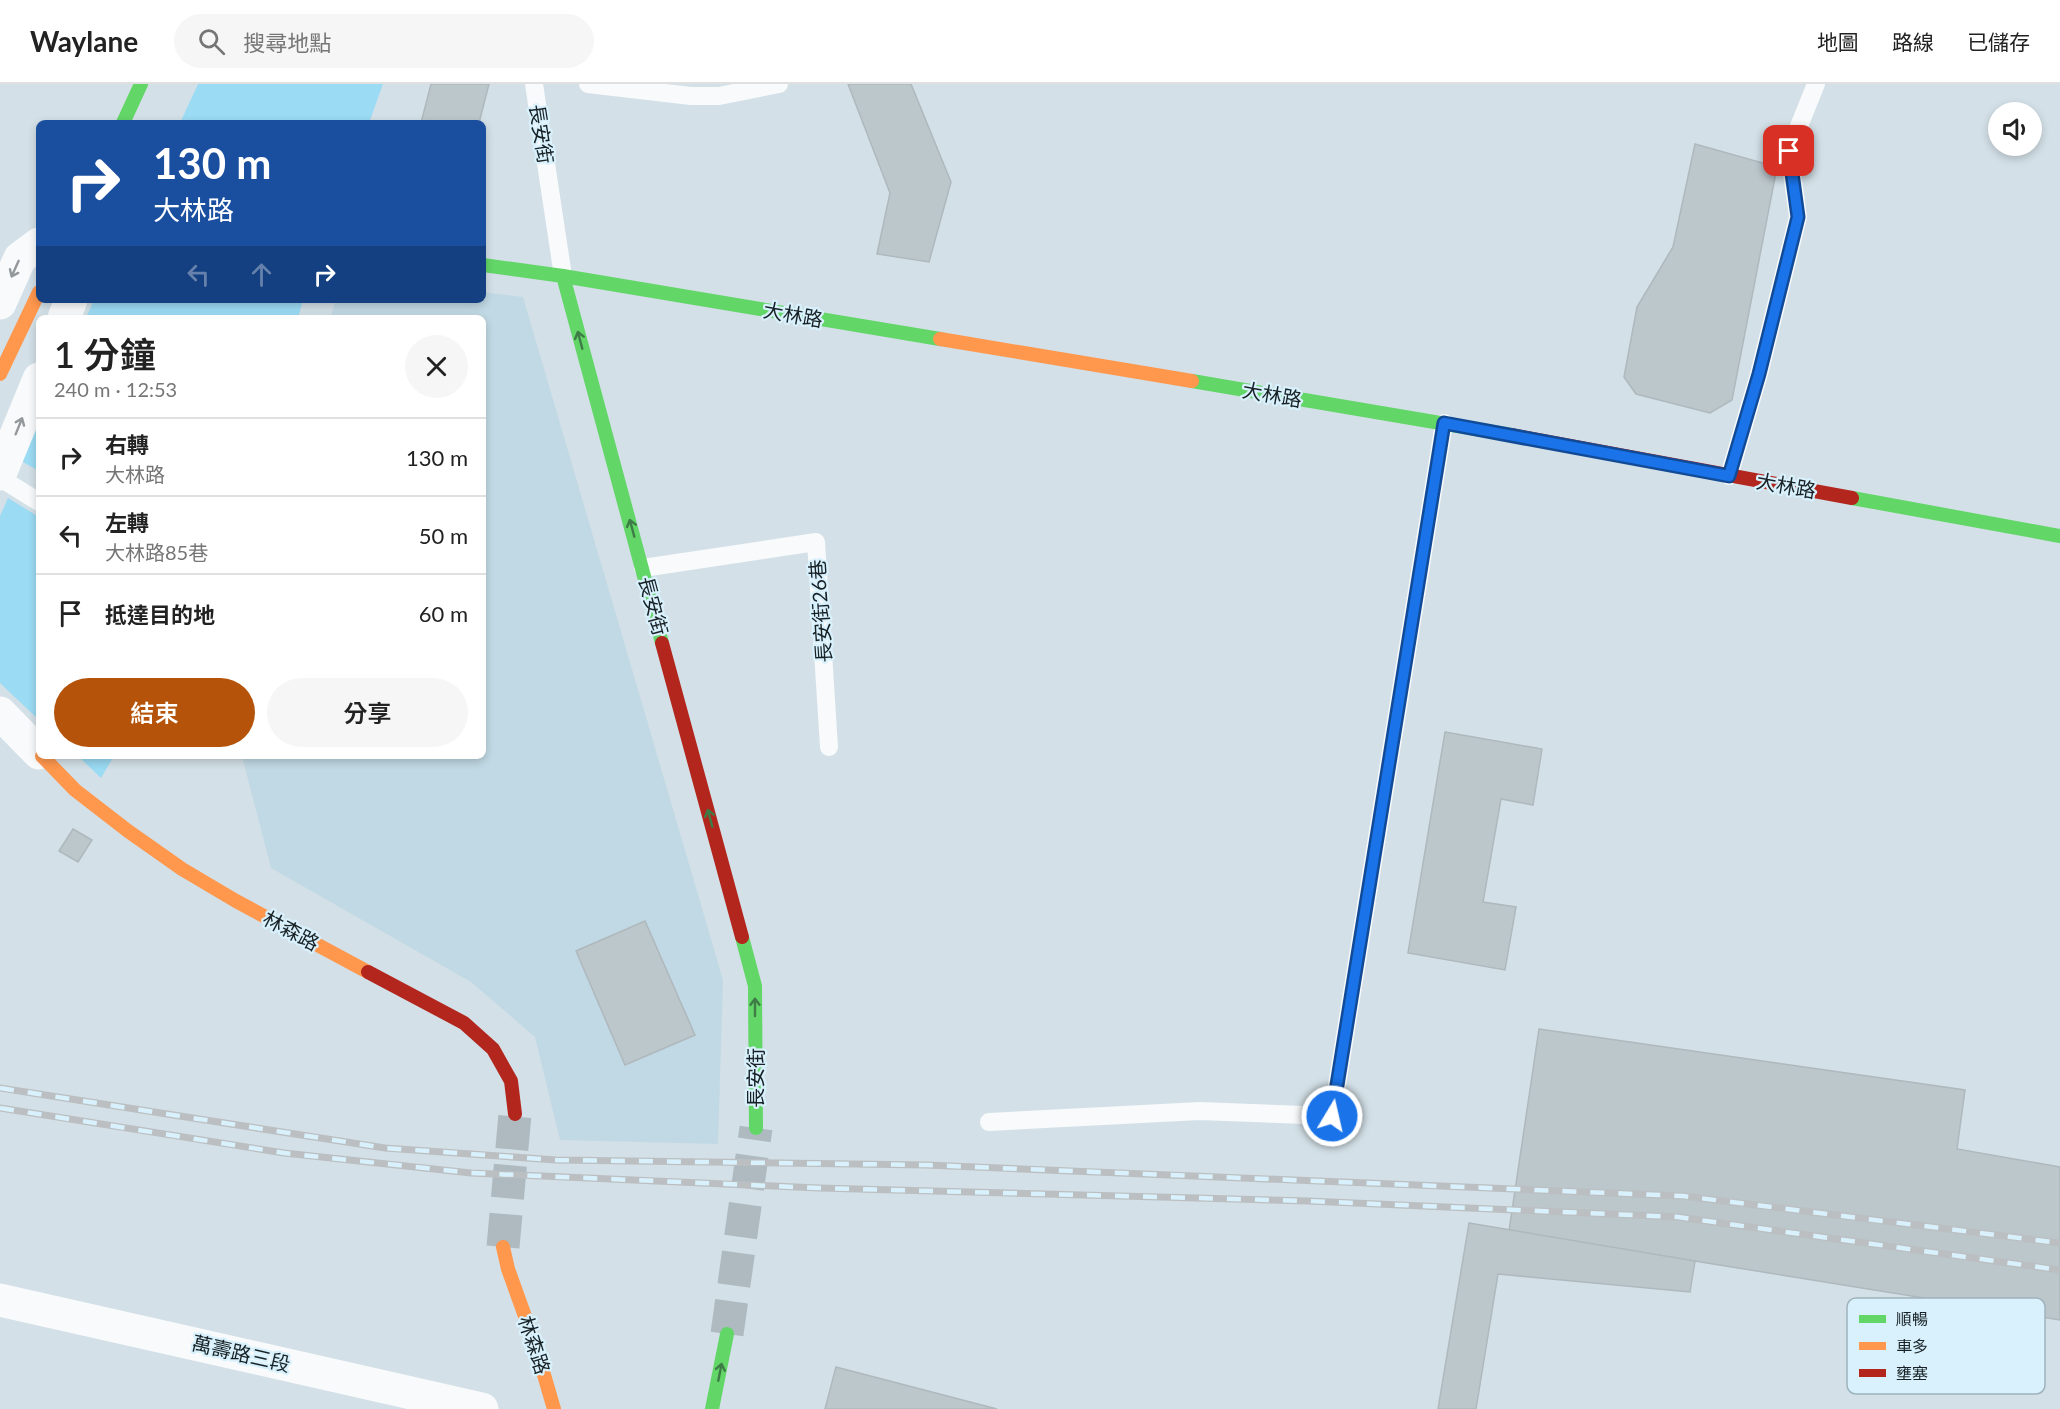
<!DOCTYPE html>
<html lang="zh-TW">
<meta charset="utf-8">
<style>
body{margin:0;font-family:Lato,"Noto Sans TC",sans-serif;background:#f6f6f6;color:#222;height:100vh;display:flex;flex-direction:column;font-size:22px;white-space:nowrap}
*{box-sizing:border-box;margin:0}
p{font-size:20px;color:#767676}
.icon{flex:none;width:33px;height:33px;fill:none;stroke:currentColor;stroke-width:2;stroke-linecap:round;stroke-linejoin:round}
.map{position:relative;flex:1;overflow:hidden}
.panel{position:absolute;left:36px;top:231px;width:450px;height:444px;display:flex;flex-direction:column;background:#fff;border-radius:9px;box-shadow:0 3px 9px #0003}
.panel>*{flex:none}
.banner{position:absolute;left:36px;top:36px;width:450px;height:183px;border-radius:9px;box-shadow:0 3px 9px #0003;background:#1a4fa0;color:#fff;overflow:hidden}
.fabs{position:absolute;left:1988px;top:18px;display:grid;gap:12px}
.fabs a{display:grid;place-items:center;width:54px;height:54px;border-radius:50%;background:#fff;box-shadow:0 3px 9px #0003;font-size:30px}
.pin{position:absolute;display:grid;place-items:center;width:51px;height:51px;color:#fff;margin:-26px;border-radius:12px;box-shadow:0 3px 9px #0006}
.me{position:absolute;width:66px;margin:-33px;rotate:9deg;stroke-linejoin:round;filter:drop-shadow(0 0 4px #0008)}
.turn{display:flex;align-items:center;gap:21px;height:126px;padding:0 18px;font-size:27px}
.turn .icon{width:78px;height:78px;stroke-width:2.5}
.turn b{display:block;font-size:42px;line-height:51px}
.lanes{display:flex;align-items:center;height:57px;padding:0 18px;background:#0003;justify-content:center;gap:30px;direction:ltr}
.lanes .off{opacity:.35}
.round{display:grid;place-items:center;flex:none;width:63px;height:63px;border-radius:32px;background:#f6f6f6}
.head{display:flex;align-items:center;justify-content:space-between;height:102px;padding:0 18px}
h1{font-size:36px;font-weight:600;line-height:45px}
.cta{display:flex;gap:12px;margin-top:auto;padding:12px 18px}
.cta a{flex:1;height:69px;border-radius:36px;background:#b45309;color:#fff;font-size:24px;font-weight:600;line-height:69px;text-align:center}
.cta a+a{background:#f6f6f6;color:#222}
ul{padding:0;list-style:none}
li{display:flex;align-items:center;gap:18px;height:78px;padding:0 18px;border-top:2px solid #e0e0e0}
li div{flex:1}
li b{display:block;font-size:22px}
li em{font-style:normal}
header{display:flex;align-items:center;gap:36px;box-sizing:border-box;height:84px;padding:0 30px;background:#fff;border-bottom:2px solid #e0e0e0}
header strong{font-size:28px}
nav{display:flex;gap:33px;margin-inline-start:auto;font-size:21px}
.search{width:420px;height:54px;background:#f6f6f6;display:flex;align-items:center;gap:15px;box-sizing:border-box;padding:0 21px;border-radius:33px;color:#767676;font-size:22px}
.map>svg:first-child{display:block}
</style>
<header>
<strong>Waylane</strong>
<div class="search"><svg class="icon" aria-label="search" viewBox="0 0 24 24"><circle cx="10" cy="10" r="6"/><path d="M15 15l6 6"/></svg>搜尋地點</div>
<nav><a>地圖</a><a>路線</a><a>已儲存</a></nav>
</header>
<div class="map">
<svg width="2060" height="1325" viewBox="0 0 2060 1325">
<rect width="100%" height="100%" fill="#d3e0e7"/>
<!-- built -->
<polygon fill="#c1d9e4" points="483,208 523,213 723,896 718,1060 560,1056 535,953 471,898 271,784 242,672 483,672 483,234 330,234 336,216 483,216"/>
<!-- green -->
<g fill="#9bdbf4">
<polygon points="198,0 383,0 369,39 180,39"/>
<polygon points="94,216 303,216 298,234 86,234"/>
<polygon points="39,338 39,387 21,377"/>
<polygon points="8,414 39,433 39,636 0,599 0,432"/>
<polygon points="78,672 114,672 101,694"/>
</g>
<!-- building -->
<g fill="#bcc7cc" stroke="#aeb8bd" stroke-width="1.5">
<polygon points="431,0 489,0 479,39 421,39"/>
<polygon points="848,0 911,0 951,98 929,178 877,170 890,109"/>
<polygon points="1695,60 1777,83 1732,316 1710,329 1636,310 1624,293 1637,223 1673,163"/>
<polygon points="1445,648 1542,665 1533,721 1501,715 1483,818 1516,823 1505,886 1408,869"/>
<polygon points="73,745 92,756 78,778 59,767"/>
<polygon points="645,837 695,951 625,981 576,867"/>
<polygon points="1539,945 1965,1006 1957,1065 2060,1083 2060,1236 1509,1147"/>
<polygon points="1469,1139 1695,1177 1690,1208 1498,1190 1476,1325 1438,1325"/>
<polygon points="836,1283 997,1325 825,1325"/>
</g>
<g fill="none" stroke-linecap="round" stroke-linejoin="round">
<!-- secondary-tunnel -->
<g stroke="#aebac0" stroke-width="33" stroke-dasharray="33 16" stroke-linecap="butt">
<polyline points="503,1163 515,1030"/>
<polyline points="727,1250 756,1044"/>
</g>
<!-- lane -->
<g stroke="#f8fafb" stroke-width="18">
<polyline points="534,0 563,192"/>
<polyline points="588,0 691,12 719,12 779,0"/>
<polyline points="1729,392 1759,290 1798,133 1789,67 1816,0"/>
<polyline points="0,394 39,418"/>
<polyline points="643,484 816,458 829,663"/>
<polyline points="989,1038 1200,1027 1332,1032 1444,339"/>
</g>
<!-- street -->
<g stroke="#f8fafb" stroke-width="33">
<polyline points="0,219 20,174 39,160"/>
<polyline points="64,234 71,216"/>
<polyline points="0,390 39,295"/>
<polyline points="0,629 39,669"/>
<polyline points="0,1216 482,1325"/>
</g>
<!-- fast -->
<g stroke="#63d668" stroke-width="14">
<polyline points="123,39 141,0"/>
<polyline points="483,181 563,192 940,255"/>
<polyline points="563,192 662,559"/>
<polyline points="1192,297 1511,351"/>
<polyline points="1852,414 2060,452"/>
<polyline points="742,853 755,902 756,1044"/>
<polyline points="712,1325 727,1250"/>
</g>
<!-- slow -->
<g stroke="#ff974d" stroke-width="14">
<polyline points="940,255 1192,297"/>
<polyline points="0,290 39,208"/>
<polyline points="42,672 75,706 128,747 182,785 236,817 368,888"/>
<polyline points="503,1163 508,1185 535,1260 554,1325"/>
</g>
<!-- jam -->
<g stroke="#b3261e" stroke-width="14">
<polyline points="1511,351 1852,414"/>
<polyline points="662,559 742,853"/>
<polyline points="368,888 464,939 493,965 511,997 515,1030"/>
</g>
<!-- rail casing -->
<g stroke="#bbbfc1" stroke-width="7">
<g id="rail">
<polyline points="0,1004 385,1064 556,1076 926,1081 1683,1112 2060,1159"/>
<polyline points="0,1024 284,1069 471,1089 819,1104 1308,1117 1678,1133 2060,1186"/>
</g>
</g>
<!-- rail -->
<use href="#rail" stroke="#d8f1fc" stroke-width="4.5" stroke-dasharray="14" stroke-linecap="butt"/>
</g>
<!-- one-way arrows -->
<defs><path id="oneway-shaft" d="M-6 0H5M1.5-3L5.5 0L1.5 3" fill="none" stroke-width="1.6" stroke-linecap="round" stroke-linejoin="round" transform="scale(1.5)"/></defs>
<g stroke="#93999b">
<use href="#oneway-shaft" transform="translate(15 185) rotate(114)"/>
<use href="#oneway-shaft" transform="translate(19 342) rotate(-68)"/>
</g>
<g stroke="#3e7c47">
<use href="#oneway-shaft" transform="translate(580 256) rotate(-105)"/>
<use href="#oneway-shaft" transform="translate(632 444) rotate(-105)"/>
<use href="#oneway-shaft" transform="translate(710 734) rotate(-105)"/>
<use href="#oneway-shaft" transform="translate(755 923) rotate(-90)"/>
<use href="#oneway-shaft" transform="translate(720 1288) rotate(-79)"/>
</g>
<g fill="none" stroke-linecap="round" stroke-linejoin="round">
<!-- route casing -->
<g stroke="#114b97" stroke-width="15">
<polyline id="route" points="1332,1032 1444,339 1729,392 1759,290 1798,133 1789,67"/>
</g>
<!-- route -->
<use href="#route" stroke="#1a73e8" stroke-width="10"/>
</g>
<g text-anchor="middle" stroke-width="4.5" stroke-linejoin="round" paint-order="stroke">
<!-- street labels -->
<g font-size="20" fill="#182226" stroke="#d8f1fc">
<text transform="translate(541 50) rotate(81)" y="7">長安街</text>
<text transform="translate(793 231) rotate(10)" y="7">大林路</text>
<text transform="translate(1272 311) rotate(10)" y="7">大林路</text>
<text transform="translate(1786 402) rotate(10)" y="7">大林路</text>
<text transform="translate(653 522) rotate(75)" y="7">長安街</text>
<text transform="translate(821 527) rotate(-94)" y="7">長安街26巷</text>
<text transform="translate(291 847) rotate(28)" y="7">林森路</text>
<text transform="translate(756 994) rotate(-90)" y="7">長安街</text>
<text transform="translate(534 1261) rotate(72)" y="7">林森路</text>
<text transform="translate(241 1270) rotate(13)" y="7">萬壽路三段</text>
</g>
</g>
<!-- legend -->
<rect x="1847" y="1214" width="198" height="96" rx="9" fill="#d8f1fc" stroke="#9eb3bc" stroke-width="1.5"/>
<rect x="1859" y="1231" width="27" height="8" fill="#63d668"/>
<rect x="1859" y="1258" width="27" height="8" fill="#ff974d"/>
<rect x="1859" y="1285" width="27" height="8" fill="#b3261e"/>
<g font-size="16" fill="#182226">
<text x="1896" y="1241">順暢</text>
<text x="1896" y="1268">車多</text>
<text x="1896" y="1295">壅塞</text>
</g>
</svg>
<div class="fabs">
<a><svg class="icon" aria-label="sound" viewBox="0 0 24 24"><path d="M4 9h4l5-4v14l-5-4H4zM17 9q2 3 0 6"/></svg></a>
</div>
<div class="pin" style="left:1789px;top:67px;background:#d93025"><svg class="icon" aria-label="arrive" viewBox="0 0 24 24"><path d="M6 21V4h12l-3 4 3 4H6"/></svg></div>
<svg class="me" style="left:1332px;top:1032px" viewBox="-20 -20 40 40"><circle r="17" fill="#1a73e8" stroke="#fff" stroke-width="3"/><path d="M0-11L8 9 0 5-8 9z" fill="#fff"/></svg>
<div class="banner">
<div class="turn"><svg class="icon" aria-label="right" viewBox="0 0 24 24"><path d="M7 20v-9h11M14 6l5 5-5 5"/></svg><div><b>130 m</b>大林路</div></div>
<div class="lanes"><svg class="icon off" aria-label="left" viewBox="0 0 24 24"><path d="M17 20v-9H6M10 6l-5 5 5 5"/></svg><svg class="icon off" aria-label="ahead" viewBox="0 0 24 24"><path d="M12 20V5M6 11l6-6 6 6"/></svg><svg class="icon" aria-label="right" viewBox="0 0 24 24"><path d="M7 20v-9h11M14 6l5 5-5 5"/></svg></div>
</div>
<section class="panel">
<div class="head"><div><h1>1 分鐘</h1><p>240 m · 12:53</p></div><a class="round"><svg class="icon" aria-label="close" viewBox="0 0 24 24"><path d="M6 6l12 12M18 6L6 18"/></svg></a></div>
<ul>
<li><svg class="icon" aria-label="right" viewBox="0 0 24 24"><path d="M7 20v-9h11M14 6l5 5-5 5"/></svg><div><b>右轉</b><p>大林路</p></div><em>130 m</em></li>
<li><svg class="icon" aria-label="left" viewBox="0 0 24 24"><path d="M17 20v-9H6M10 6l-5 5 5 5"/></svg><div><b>左轉</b><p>大林路85巷</p></div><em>50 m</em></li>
<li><svg class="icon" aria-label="arrive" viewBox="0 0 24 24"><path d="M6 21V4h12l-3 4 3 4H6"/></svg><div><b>抵達目的地</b></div><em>60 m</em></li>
</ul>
<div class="cta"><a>結束</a><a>分享</a></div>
</section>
</div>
